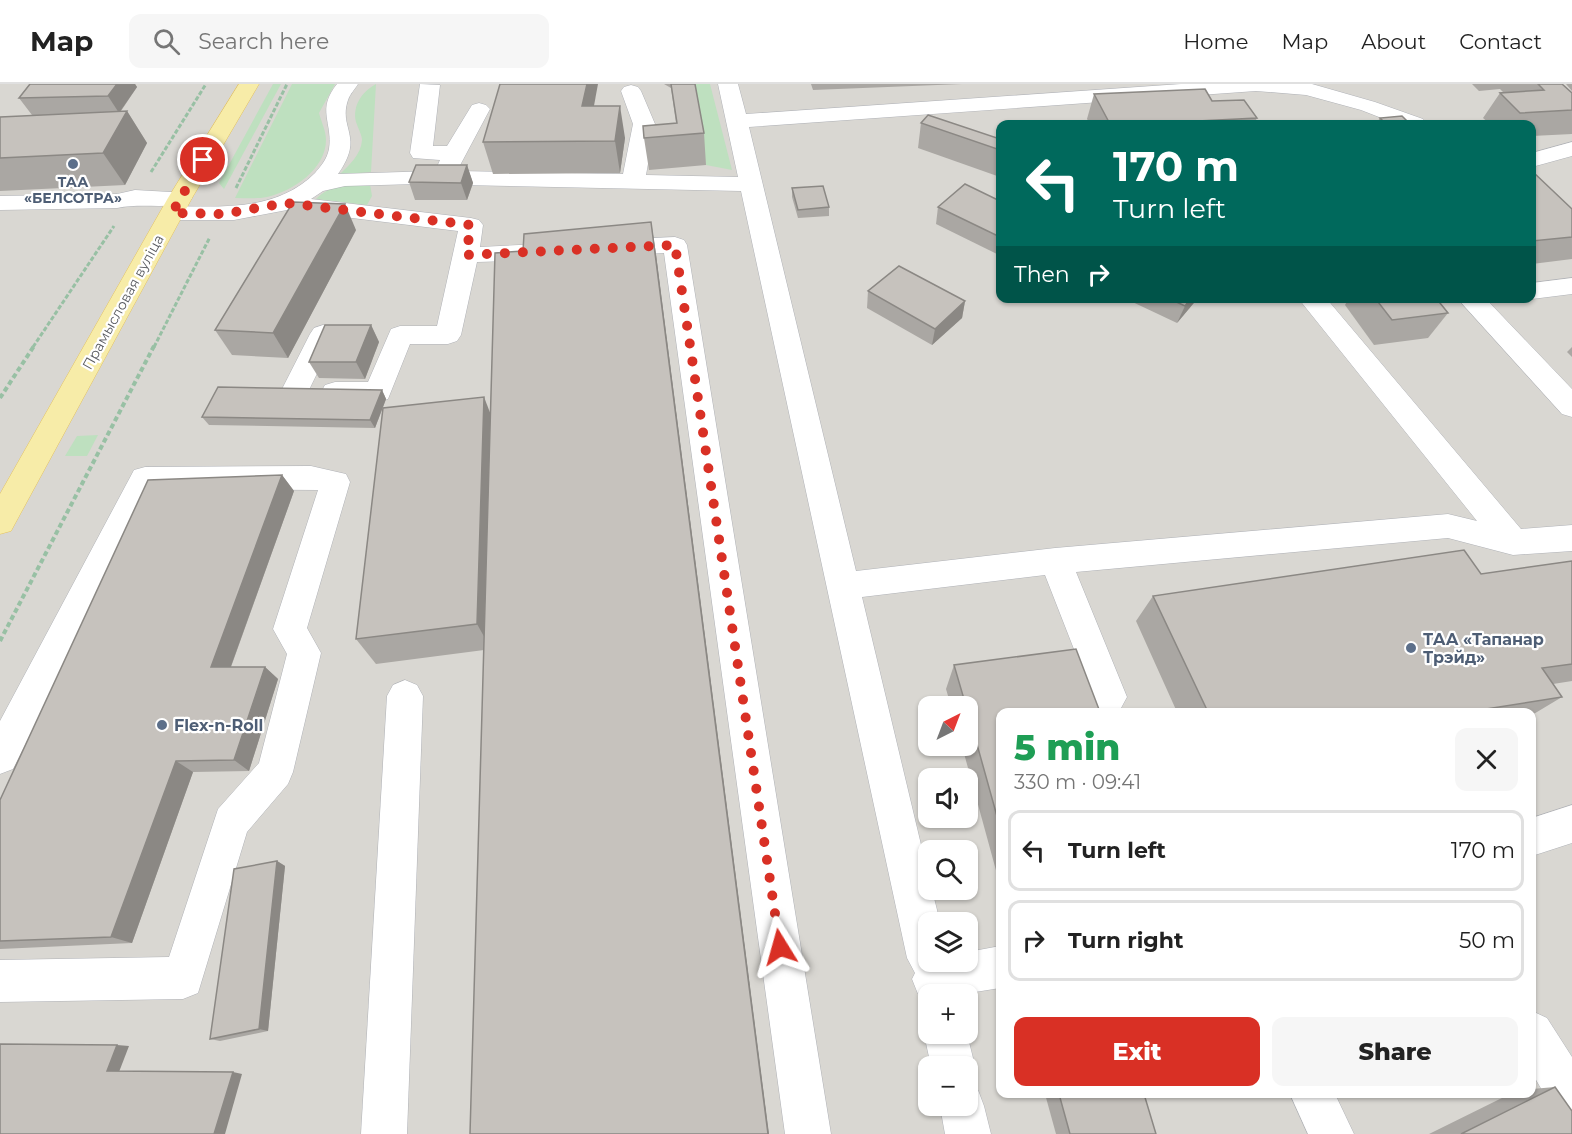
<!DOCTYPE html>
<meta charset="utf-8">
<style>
body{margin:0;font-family:Montserrat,sans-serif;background:#f6f6f6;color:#222;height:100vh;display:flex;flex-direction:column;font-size:22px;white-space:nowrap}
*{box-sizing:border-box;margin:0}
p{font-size:20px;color:#767676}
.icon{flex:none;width:33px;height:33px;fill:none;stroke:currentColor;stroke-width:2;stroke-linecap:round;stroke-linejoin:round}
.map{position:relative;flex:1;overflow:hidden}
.sheet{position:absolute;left:996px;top:624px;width:540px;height:390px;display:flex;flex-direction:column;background:#fff;border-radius:12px;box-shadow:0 2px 4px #0004}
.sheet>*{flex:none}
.hud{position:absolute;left:996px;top:36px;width:540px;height:183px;border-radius:12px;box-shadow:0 2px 4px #0004;background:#00695c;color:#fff;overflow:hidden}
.needle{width:39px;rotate:42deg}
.tools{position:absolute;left:918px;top:612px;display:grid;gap:12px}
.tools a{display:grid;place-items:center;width:60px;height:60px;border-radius:12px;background:#fff;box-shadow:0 2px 4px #0004;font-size:30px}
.pin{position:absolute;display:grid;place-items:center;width:51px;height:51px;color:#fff;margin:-26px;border:3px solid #fff;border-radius:50%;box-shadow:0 2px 6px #0007}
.me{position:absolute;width:66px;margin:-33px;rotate:352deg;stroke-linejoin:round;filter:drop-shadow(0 0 4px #0008)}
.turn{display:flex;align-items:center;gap:21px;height:126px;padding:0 18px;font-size:27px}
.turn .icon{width:78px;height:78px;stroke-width:2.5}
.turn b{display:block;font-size:42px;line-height:51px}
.then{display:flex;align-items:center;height:57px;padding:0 18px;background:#0003;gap:12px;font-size:22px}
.round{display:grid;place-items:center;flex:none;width:63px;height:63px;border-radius:12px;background:#f6f6f6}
.overview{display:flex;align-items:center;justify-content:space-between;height:102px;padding:0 18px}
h1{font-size:36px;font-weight:800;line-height:45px;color:#1e9e55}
.primary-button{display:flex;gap:12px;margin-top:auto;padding:12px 18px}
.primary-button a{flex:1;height:69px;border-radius:12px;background:#d93025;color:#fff;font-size:24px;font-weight:800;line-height:69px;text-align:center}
.primary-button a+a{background:#f6f6f6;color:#222}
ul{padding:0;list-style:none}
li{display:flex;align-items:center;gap:18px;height:81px;margin:0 12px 9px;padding:0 6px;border:3px solid #e0e0e0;border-radius:12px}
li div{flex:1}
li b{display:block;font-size:22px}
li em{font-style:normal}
header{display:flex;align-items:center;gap:36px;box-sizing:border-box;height:84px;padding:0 30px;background:#fff;border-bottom:2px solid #e0e0e0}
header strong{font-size:28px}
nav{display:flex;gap:33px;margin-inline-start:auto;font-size:21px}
.search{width:420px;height:54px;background:#f6f6f6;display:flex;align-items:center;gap:15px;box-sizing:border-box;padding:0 21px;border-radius:12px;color:#767676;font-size:22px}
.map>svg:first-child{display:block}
</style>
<header>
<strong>Map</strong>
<div class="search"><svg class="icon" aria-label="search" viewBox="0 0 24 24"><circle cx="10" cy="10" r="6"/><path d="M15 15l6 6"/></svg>Search here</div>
<nav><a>Home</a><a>Map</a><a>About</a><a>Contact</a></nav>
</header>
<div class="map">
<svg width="1572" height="1050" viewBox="0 0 1572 1050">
<rect width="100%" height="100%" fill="#eae8e0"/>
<!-- industrial -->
<path fill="#d9d7d2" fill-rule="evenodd" d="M0 0H1572V1050H0ZM1000 40H1532V214H1000ZM928 622H968V662H928ZM1000 628H1532V1010H1000ZM928 694H968V734H928ZM928 766H968V806H928ZM928 838H968V878H928ZM928 910H968V950H928ZM928 982H968V1022H928Z"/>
<!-- green -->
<g fill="#bee0bf">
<polygon points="273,0 281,0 224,105 219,99"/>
<path d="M292 0H335L319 29C321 37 326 47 326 56 326 85 293 107 267 113 257 115 245 114 235 114Z"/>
<path d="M376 0 371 88 339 91C349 81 361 71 362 56 362 51 358 44 356 38 352 21 363 7 376 0Z"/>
<polygon points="692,0 710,0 732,86 706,81"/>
<path d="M370 100 372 112 367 121 316 115C332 99 349 101 370 100Z"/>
<polygon points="98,351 87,372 65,372 77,352"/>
</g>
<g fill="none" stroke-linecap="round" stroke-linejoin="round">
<!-- minor casing -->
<g stroke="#b0b2b7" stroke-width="1">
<g id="minor">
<path d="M337 0H358C355 5 350 10 348 16 338 45 365 52 338 90L435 87 440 76 413 74 410 69 420 0 440 1 433 62H447L472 21 479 19 486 21 490 25 457 87 623 90 633 40 621 7 624 3 631 1 638 3 641 7 655 40 646 91 738 93 718 0H738L746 30 1181 0H1312L1375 18 1423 35 1426 40H1397L1361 26 1306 11 1256 7 749 43 856 487 1055 464 1448 430 1477 437 1298 214H1326L1521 445 1572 441V467L1513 471 1448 454 1076 488 1127 613 1121 624 1110 628 1097 624 1045 491 862 513 928 790V806H932L940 838H928V878H968V868L1000 862V904L963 910H928V914L918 910 912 895 915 889 907 874 741 107 416 100 345 102 323 107 311 115 471 134 479 136 483 141 480 163 541 160 550 163 553 168 550 173 541 176 477 178 461 251 457 257 448 260H410L388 315C369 321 344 321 325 315L321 308 325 301 335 298H368L391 245 400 242H437L458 147 287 126 234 136H172L164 134 160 129 164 124 172 122C222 123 277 127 315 89 321 82 327 75 329 65 333 38 316 26 337 0Z"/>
<polygon points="1572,58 1572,72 1532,83 1532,69"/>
<path d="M135 106 188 109 192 114 188 119C165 125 141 119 117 124L0 126V112L117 110Z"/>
<polygon points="675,153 684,156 687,161 831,1050 785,1050 664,169 610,172 601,169 598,164 601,159 610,156"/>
<polygon points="1572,194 1572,210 1532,215 1529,214 1532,214 1532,199"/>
<polygon points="1457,214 1485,214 1572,305 1572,333 1562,330"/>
<polygon points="323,241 344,244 348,250 344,256 332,259 305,314 295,317 285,314 281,307 310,250 314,244"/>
<polygon points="311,382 346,390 350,398 307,544 321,569 293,688 288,700 247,748 198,909 183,915 0,918 0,876 169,873 218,725 259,679 287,570 273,545 318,406 154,405 13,685 0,690 0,637 134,386 145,383"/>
<polygon points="405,596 417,601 423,612 407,1050 361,1050 387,612 393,601"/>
<polygon points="1572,721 1572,759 1532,772 1532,734"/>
<polygon points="1532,927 1547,934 1572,973 1572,1036 1556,1030 1532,989"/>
<polygon points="928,940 928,950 967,950 975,982 968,997 968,982 931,982 924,950"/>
<polygon points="968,1002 978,1006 984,1022 991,1050 945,1050 940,1022 968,1022"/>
<polygon points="1290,1010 1335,1010 1354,1050 1308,1050"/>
</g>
</g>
<!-- major casing -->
<g stroke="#e4c25f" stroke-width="1">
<polygon id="major" points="239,0 259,0 192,114 11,447 0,450 0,410 168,114"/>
</g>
<!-- path-far1 -->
<g stroke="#98c0a4" stroke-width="3" stroke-dasharray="4.5 2" stroke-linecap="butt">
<polyline points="151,88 206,0"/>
<polyline points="236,104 287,0"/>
<polyline points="33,263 114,142"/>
<polyline points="154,263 210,153"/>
</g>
<!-- path -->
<g stroke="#98c0a4" stroke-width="4" stroke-dasharray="5 3" stroke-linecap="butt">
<polyline points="0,314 34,262"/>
<polyline points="0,557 154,262"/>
</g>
<!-- minor -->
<use href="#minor" fill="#fff" fill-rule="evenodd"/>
<!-- major -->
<use href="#major" fill="#f7eca8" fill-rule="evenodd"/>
</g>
<!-- wall -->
<g fill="#aaa7a3">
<polygon points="30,0 135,0 137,3 121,27 127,27 147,59 125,101 0,107 0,33 50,31 32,31 19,14"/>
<polygon points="664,0 695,0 704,49 706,81 649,86 644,54 676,39 671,4"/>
<polygon points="811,0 962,0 813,6"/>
<polygon points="1472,0 1562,0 1572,9 1572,50 1532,52 1532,40 1490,40 1483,34 1500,9 1503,8 1500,5 1479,7"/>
<polygon points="1566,0 1572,0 1572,7"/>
<polygon points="1094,10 1212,17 1257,34 1254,40 1090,40 1087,35"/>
<polygon points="594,22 625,54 620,89 493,90 483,58"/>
<polygon points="1380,34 1410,40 1376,40"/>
<polygon points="921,39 1000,55 1000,93 918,64"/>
<polygon points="467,81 473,99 467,116 415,116 409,98"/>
<polygon points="1532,87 1572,125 1572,175 1532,180"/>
<polygon points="792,104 829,123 829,132 798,134 792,113"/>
<polygon points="1000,117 1000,169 999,171 936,140 938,123"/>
<polygon points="356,146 288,274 232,271 215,246"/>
<polygon points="656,170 484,566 376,580 356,555 490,328"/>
<polygon points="868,207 965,217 962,234 932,261 867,224"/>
<polygon points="1124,214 1198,214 1177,239"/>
<polygon points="1349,214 1436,214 1448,229 1428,254 1374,261 1345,221"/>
<polygon points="371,241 379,258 365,295 319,294 309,278"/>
<polygon points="1572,263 1572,273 1567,268"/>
<polygon points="382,306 386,315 375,344 209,341 202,333"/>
<polygon points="282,391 294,407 231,583 265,583 278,595 249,687 193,688 132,859 0,865 0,716"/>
<polygon points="1572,477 1572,597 1553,600 1562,613 1532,631 1532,628 1177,628 1136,537 1153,512 1481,490"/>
<polygon points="954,581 1000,628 1000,801 962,662 968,662 968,622 951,622 946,605"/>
<polygon points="277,777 285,782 268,947 220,957 210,955"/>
<polygon points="1555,1003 1572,1050 1429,1050 1510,1010 1532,1010 1532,1005"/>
<polygon points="1045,1010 1144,1010 1156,1050 1056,1050"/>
</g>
<!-- shaded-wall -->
<g fill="#8b8884">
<polygon points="117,0 135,0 137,3 119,29 108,12"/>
<polygon points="587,0 598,0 588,54 582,22"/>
<polygon points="620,22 625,54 620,89 615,57"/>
<polygon points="127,27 147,59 125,101 103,69"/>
<polygon points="467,81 473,99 467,116 461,99"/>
<polygon points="345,120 356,146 288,274 273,249"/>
<polygon points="651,138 656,170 769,1050 768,1050"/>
<polygon points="1191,214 1198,214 1177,239 1185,222"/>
<polygon points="965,217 962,234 932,261 935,245"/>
<polygon points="371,241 379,258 365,295 356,278"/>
<polygon points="382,306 386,315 375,344 370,336"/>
<polygon points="484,313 496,344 491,565 477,540"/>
<polygon points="282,391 294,407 226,596 211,583"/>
<polygon points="265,583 278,595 249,687 234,676"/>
<polygon points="176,677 193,688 132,859 111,853"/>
<polygon points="277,777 285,782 268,947 259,945"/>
<polygon points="117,961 129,962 119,988 107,987"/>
<polygon points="233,988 242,990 225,1050 214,1050"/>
</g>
<!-- building -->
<g fill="#c6c2bd" stroke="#8b8884" stroke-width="1.5">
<polygon points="30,0 117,0 108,12 19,14"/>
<polygon points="500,0 587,0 582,22 620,22 615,57 483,58"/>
<polygon points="671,0 695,0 704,49 644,54 643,42 677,39"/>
<polygon points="1538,0 1562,0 1572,9 1572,26 1520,29 1500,9 1544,6"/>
<polygon points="1205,5 1212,17 1244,16 1257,34 1199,37 1201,40 1110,40 1094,10"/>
<polygon points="127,27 103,69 0,74 0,33"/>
<polygon points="928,31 1000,55 1000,66 921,39"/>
<polygon points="1402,32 1410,40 1386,40 1380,34"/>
<polygon points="416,81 467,81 461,99 409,98"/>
<polygon points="1532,87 1572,125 1572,153 1532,157"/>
<polygon points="965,100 1000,117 1000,153 938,123"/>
<polygon points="823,102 829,123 798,126 792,104"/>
<polygon points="293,118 345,120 273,249 215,246"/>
<polygon points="651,138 768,1050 470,1050 495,169 523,167 524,150"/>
<polygon points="899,182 965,217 935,245 868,207"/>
<polygon points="1168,214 1191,214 1185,222"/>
<polygon points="1375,214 1436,214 1448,229 1392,236"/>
<polygon points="325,241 371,241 356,278 309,278"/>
<polygon points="218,303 382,306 370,336 202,333"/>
<polygon points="484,313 477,540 356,555 383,324"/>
<polygon points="282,391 211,583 265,583 234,676 176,677 111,853 0,857 0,716 148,396"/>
<polygon points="1464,466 1481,490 1572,477 1572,580 1542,584 1562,613 1467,628 1208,628 1153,512"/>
<polygon points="1076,565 1100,628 1000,628 1000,743 968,628 968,622 966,622 954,581"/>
<polygon points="277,777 259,945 210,955 234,785"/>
<polygon points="0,960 117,961 107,987 233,988 214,1050 0,1050"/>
<polygon points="1555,1003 1572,1027 1572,1050 1461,1050"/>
<polygon points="1059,1010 1144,1010 1156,1050 1070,1050"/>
</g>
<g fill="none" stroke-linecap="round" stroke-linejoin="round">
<!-- route -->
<polyline stroke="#d93025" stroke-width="10" stroke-dasharray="0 18" points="203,76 172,129 223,130 286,119 471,141 466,171 675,161 780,863"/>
</g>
<!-- markers -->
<g fill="#5c6f8a" stroke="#fff" stroke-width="2">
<circle cx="73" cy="80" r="6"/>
<circle cx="1411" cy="564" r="6"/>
<circle cx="162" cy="641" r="6"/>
</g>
<g text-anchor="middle" stroke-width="4.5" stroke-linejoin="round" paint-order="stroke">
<!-- far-service labels -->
<g font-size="14" font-weight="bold" fill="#4e5e75" stroke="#fff">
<text x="73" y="103">ТАА<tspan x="73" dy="16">«БЕЛСОТРА»</tspan></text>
</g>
<!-- far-street labels -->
<g font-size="14" fill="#595b60" stroke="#fff">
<text transform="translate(123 218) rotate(-61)" y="5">Прамысловая вуліца</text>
</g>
<!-- service labels -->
<g font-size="16" font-weight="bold" fill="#4e5e75" stroke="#fff" text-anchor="start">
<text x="1423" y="561">ТАА «Тапанар<tspan x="1423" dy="18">Трэйд»</tspan></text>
<text x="174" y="647">Flex-n-Roll</text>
</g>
</g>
</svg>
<div class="tools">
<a><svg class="needle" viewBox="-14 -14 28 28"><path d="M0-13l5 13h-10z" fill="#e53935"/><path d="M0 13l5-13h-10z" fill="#767676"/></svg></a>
<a><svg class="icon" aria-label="sound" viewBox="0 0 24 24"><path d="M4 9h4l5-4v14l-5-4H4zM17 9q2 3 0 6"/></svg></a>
<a><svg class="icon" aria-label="search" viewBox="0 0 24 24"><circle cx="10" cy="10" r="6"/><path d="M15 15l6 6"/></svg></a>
<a><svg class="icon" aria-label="layers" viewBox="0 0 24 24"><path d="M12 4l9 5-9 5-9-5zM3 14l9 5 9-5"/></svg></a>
<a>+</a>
<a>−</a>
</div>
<div class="pin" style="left:203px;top:76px;background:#d93025"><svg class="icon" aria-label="arrive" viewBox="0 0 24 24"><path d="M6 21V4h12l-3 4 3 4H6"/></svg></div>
<svg class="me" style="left:780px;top:863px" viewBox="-20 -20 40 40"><path d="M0-17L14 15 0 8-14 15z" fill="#d93025" stroke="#fff" stroke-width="4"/></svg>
<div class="hud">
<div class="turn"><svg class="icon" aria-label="left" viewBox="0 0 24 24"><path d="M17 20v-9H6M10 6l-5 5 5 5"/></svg><div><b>170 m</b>Turn left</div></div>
<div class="then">Then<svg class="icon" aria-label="right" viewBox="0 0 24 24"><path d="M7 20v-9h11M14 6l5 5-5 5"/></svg></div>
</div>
<section class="sheet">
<div class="overview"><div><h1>5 min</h1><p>330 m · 09:41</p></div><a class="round"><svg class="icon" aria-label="close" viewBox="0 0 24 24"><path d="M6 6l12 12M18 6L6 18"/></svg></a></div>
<ul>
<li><svg class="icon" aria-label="left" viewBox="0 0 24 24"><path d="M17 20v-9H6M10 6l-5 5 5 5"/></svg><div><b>Turn left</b></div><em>170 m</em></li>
<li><svg class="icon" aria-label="right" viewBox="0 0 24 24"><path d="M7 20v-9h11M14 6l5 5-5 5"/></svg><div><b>Turn right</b></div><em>50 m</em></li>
</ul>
<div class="primary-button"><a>Exit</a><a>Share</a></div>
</section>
</div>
